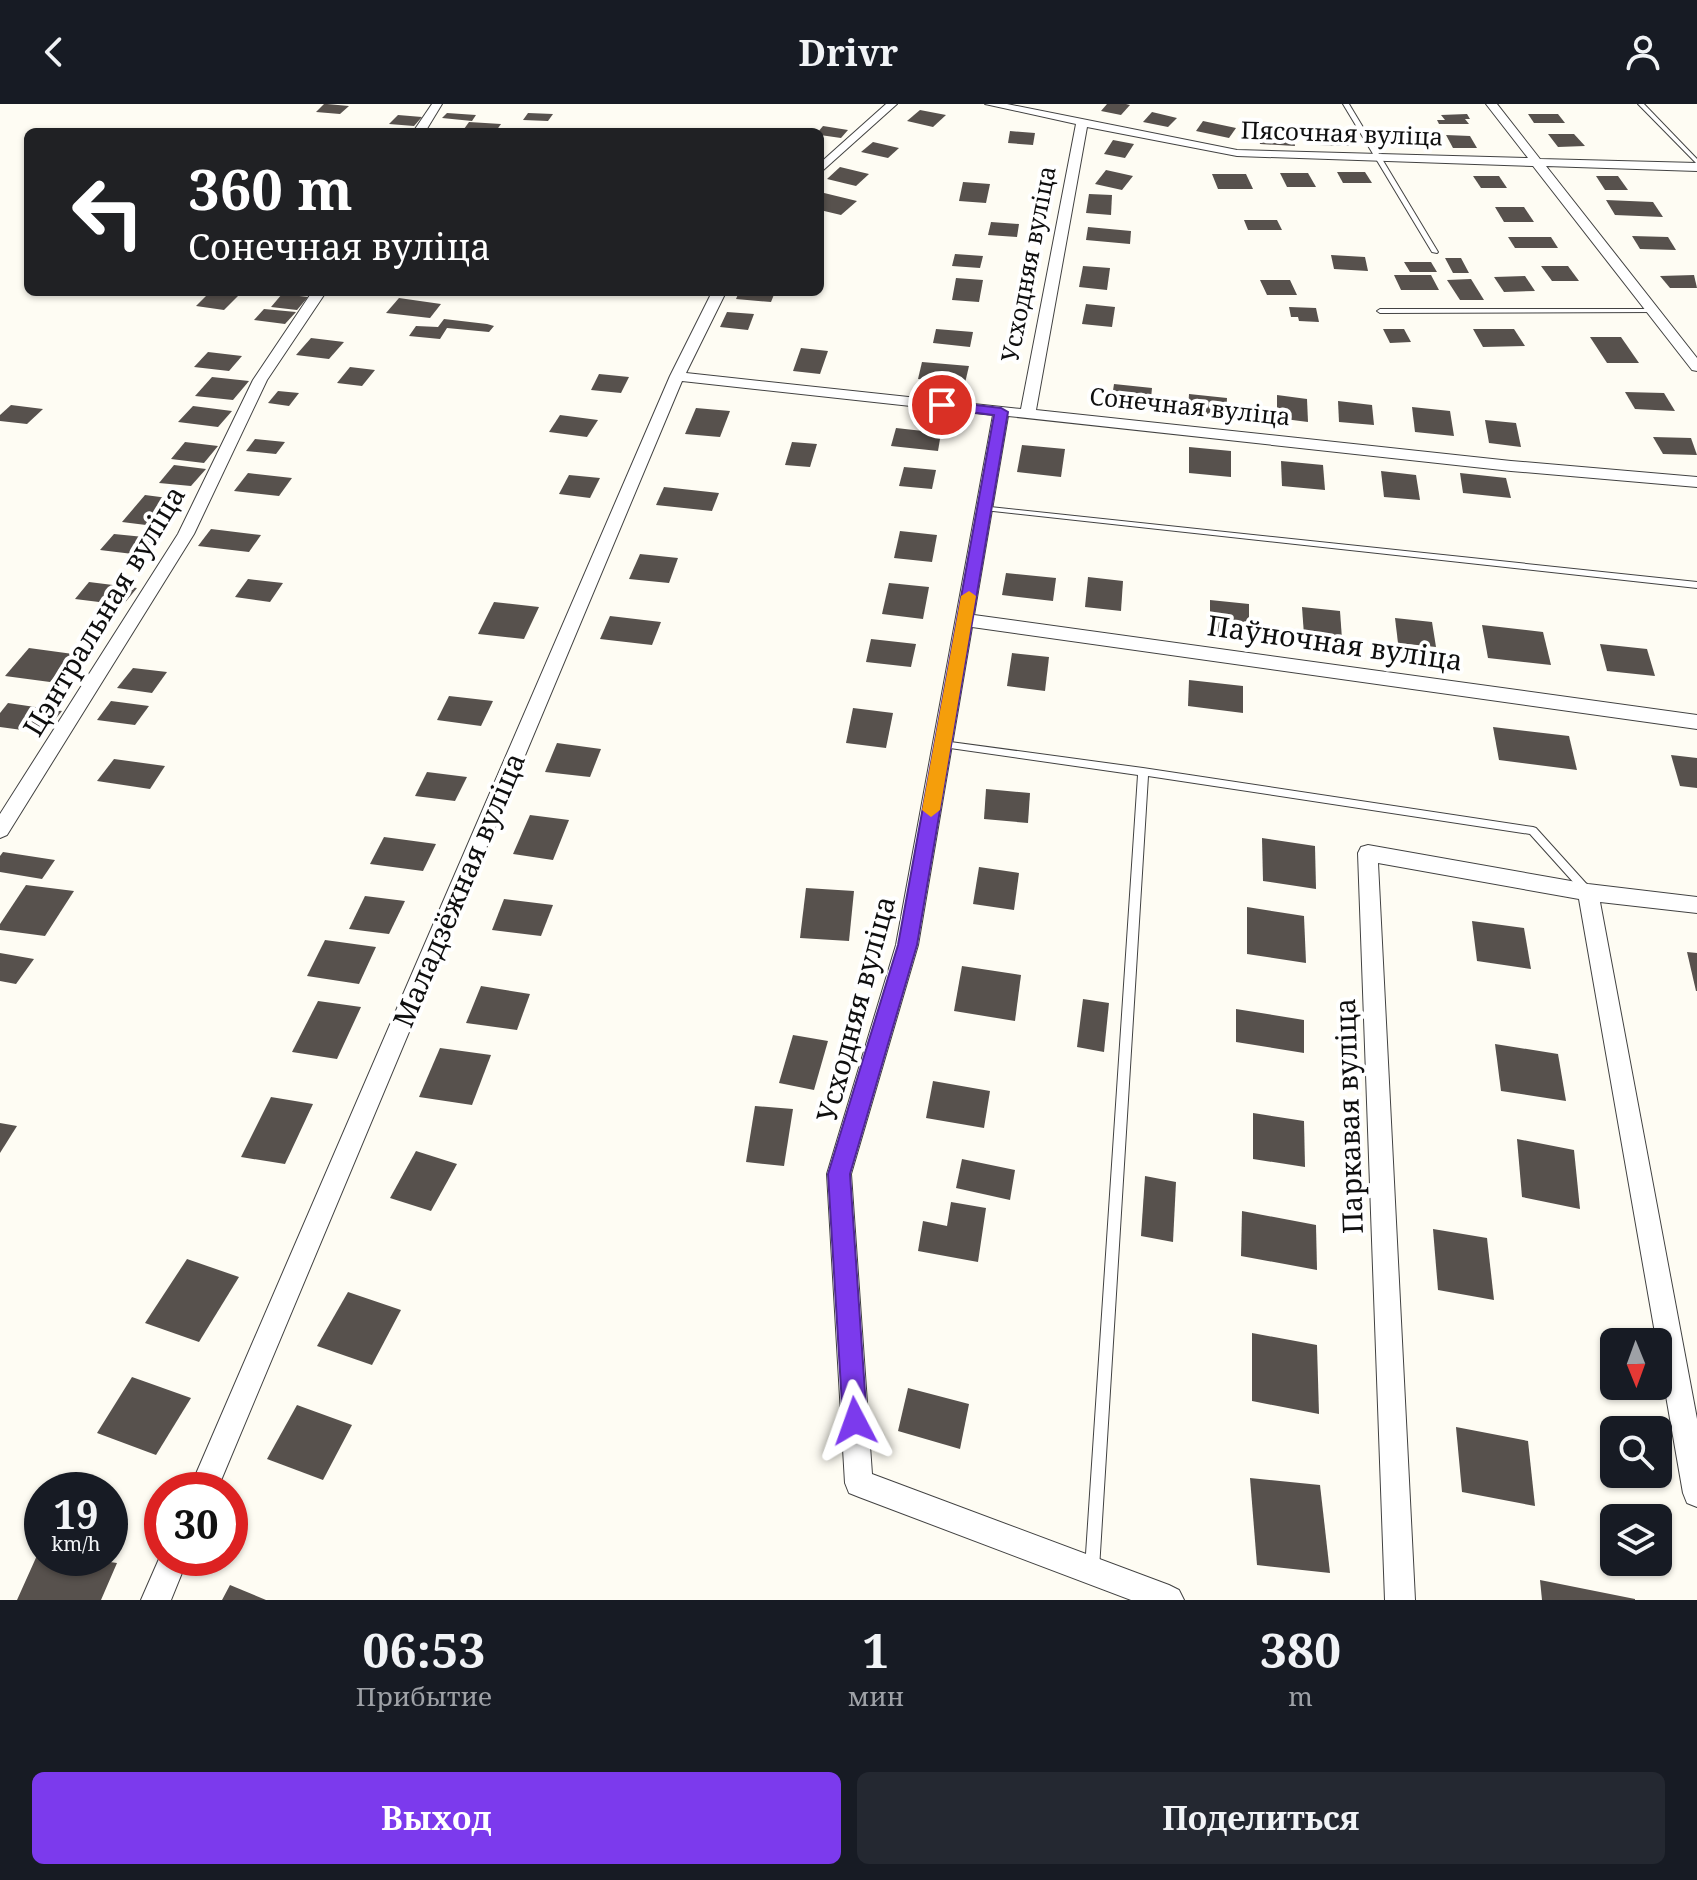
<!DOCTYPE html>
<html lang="ru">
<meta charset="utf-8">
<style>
body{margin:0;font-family:"Noto Serif",serif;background:#242831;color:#f1f3f6;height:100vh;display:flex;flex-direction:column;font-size:30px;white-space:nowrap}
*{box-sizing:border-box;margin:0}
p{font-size:26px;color:#9ea1a6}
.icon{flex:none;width:44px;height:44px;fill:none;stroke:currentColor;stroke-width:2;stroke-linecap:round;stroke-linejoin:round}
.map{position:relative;height:1496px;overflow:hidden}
.drawer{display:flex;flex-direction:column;background:#171b24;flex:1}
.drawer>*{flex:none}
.banner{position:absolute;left:24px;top:24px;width:800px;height:168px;border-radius:12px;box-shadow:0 2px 6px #0004;background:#202124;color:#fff;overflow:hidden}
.needle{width:52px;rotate:179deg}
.buttons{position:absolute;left:1600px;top:1224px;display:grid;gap:16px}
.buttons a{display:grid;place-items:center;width:72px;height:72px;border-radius:12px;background:#171b24;box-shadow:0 2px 6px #0004;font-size:40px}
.speed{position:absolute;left:24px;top:1368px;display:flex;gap:16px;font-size:40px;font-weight:700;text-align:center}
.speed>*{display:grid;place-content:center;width:104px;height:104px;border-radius:50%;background:#171b24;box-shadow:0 2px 6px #0004;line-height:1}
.speed small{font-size:20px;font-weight:400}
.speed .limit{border:12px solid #d22;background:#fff;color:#111}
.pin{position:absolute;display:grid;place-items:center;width:68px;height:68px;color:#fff;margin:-34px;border:4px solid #fff;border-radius:50%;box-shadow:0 2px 8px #0007}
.me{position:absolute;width:88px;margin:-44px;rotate:356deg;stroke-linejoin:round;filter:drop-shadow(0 0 6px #0008)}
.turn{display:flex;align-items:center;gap:28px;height:168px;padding:0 32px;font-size:36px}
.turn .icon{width:104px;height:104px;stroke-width:2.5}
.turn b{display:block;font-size:56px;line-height:68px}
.eta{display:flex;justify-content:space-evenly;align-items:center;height:136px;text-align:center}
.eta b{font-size:48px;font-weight:700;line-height:56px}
.button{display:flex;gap:16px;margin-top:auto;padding:16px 32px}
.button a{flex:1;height:92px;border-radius:12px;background:#7c3aed;color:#fff;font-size:32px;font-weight:700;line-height:92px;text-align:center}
.button a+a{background:#242831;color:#f1f3f6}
header{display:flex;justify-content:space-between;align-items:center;height:104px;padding:0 32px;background:#171b24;font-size:36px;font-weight:700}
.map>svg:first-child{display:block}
</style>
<header><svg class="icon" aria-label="back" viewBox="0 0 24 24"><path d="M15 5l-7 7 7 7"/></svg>Drivr<svg class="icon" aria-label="person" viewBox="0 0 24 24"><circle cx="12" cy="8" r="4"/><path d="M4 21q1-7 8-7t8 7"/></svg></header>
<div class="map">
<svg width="1697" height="1496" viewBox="0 0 1697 1496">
<rect width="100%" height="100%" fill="#fefcf3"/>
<!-- building -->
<g fill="#57514d">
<polygon points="324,0 327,0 349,2 340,10 316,8"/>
<polygon points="1107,0 1126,0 1130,1 1121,11 1101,7"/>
<polygon points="920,6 946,11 933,23 907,17"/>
<polygon points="1152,8 1177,14 1168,23 1143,18"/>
<polygon points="447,9 476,11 472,17 442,14"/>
<polygon points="528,9 553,10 548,17 523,16"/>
<polygon points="1467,10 1470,15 1465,15 1469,20 1439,20 1437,16 1445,16 1441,11"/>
<polygon points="1528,10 1558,10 1565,19 1534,19"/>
<polygon points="398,11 422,13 414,22 389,20"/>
<polygon points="1203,17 1236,24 1229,34 1196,27"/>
<polygon points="469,18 501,20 496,27 464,25"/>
<polygon points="823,22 848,26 841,34 820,31 818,28"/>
<polygon points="1010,27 1035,29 1033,41 1008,39"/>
<polygon points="1314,29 1346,30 1351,42 1319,41"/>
<polygon points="1258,30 1293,31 1295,42 1260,40"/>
<polygon points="1548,30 1574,30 1585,42 1558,43"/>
<polygon points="1446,31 1470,32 1477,44 1453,44"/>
<polygon points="1113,36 1134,40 1125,54 1104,50"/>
<polygon points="873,38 899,44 888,54 861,48"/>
<polygon points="840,63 869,70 856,82 827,75"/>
<polygon points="1106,66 1133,72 1122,86 1095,80"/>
<polygon points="1337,68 1365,68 1372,79 1343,79"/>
<polygon points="1280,69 1308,69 1316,83 1287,83"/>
<polygon points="1212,70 1246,70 1253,85 1218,85"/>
<polygon points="1473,72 1499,72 1507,84 1481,84"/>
<polygon points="1596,72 1618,72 1628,86 1605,86"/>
<polygon points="963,78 990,80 986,99 959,97"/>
<polygon points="820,88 857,97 841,111 820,106"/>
<polygon points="1089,90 1112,91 1111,111 1086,109"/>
<polygon points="1606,96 1653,98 1663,113 1615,111"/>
<polygon points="1495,103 1524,103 1534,118 1504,118"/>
<polygon points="1244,116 1277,116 1282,126 1248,126"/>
<polygon points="991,118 1019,120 1017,133 988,131"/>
<polygon points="1088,123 1131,127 1130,140 1086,136"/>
<polygon points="1632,132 1668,133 1676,146 1640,145"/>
<polygon points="1508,133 1551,133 1558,144 1515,144"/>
<polygon points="955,150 983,152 980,164 952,162"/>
<polygon points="1331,151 1365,153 1368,167 1334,165"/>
<polygon points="1445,154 1461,154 1469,169 1453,169"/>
<polygon points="1404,158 1431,158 1437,168 1410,168"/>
<polygon points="1083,162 1110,164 1107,186 1079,183"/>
<polygon points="1541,162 1568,162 1579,177 1552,177"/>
<polygon points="1394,171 1431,171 1439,186 1401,186"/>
<polygon points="1694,171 1697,184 1670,184 1660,172"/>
<polygon points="1525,172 1535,187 1504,188 1494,173"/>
<polygon points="956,174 983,176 979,198 952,196"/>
<polygon points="1471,175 1484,196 1460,196 1447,176"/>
<polygon points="1260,176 1290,176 1297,191 1267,191"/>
<polygon points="210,188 238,192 224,206 196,202"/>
<polygon points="739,188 775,188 771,198 736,195"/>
<polygon points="282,190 308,193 297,206 271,203"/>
<polygon points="399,194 441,200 430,214 386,209"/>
<polygon points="1086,200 1115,203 1112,223 1082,220"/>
<polygon points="1289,203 1316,204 1319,218 1299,217 1298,213 1291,213"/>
<polygon points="264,205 296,208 285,220 254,216"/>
<polygon points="727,208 754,210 748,226 720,223"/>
<polygon points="444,215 487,220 494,222 489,228 447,224 440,235 409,232 416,222 438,223"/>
<polygon points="936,225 973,228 970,243 933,239"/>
<polygon points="1383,225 1404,225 1411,238 1390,239"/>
<polygon points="1473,225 1514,225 1525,242 1483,243"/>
<polygon points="1590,233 1621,233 1639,259 1607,259"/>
<polygon points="311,234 344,238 329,255 296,251"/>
<polygon points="801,244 828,247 820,270 793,267"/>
<polygon points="208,248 242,252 229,267 194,263"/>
<polygon points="922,258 969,262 965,279 918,275"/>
<polygon points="350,263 375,266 362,282 337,279"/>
<polygon points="599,270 629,273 621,289 591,286"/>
<polygon points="212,273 249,277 233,296 195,292"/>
<polygon points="1114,280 1152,284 1150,304 1111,300"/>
<polygon points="278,287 299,289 289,302 268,299"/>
<polygon points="1625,288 1664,289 1675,307 1635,305"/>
<polygon points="1189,290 1227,294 1226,312 1188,308"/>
<polygon points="1277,291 1307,295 1308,318 1277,314"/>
<polygon points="1338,297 1372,301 1374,321 1339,318"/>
<polygon points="11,301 43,305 27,320 0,317 0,311"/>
<polygon points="193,302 232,307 218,323 178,318"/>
<polygon points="1412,303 1450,307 1454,332 1415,328"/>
<polygon points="696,304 730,307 720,333 685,330"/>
<polygon points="560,311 598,316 587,333 549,328"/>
<polygon points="1485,316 1516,319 1521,343 1489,339"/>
<polygon points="896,324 941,329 938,347 891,342"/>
<polygon points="1653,333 1691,334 1697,351 1663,350"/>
<polygon points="255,335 285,338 276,350 246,347"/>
<polygon points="185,338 218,342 204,359 171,355"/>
<polygon points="792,338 817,340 810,363 785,361"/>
<polygon points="1022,341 1065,345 1061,373 1017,368"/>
<polygon points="1189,343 1231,347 1231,373 1189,369"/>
<polygon points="1281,357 1323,361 1325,386 1282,382"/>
<polygon points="174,361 206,365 191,382 159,379"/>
<polygon points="904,363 936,366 932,385 899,382"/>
<polygon points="1381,367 1416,371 1420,396 1384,393"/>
<polygon points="248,369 292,374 279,392 234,387"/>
<polygon points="1460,369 1506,374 1511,394 1463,389"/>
<polygon points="569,371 600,374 590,394 559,390"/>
<polygon points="664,383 719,389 712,407 656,401"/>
<polygon points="145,391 168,394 146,421 122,418"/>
<polygon points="211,425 261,431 249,448 198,442"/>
<polygon points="900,427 937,431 932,458 894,454"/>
<polygon points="114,430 154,434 141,451 100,446"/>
<polygon points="640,450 678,454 669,479 629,475"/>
<polygon points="1006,469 1056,474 1053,497 1002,491"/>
<polygon points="1088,473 1123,477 1121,507 1085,503"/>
<polygon points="248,475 283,479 270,498 235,493"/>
<polygon points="89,478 137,484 123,501 75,495"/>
<polygon points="889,479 929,483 923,515 882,510"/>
<polygon points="1210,496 1249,500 1249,531 1210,527"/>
<polygon points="494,498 539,503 524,535 478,530"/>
<polygon points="1302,503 1340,507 1342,535 1304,531"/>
<polygon points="610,512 661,518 652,541 600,535"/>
<polygon points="1395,514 1432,518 1436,543 1398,539"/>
<polygon points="1482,521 1543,528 1551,561 1488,554"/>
<polygon points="871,535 916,540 911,563 866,558"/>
<polygon points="1600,540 1647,545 1655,572 1607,567"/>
<polygon points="29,544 73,550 50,578 5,572"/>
<polygon points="1012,549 1049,553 1045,587 1007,582"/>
<polygon points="133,564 167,568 152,589 117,584"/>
<polygon points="1189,576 1243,582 1243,609 1188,602"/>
<polygon points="449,592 493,597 481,622 437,616"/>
<polygon points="111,597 149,602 135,621 97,616"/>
<polygon points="8,599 62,607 44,629 0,623 0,609"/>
<polygon points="853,604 893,609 886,644 846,639"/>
<polygon points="1493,623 1569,632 1577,666 1499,656"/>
<polygon points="557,639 601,645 590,673 545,668"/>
<polygon points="1671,651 1697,654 1697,684 1680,682"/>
<polygon points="114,655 165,662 150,685 97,677"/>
<polygon points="427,668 467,673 455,697 415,692"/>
<polygon points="986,685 1030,689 1028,719 984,715"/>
<polygon points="530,711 569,716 553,756 513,750"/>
<polygon points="384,733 436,740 423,767 370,760"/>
<polygon points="1262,734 1315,742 1316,785 1263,777"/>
<polygon points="3,748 55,756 42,775 0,768 0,752"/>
<polygon points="979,763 1019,769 1014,806 973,800"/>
<polygon points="26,781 74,787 45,832 0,826 0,820"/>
<polygon points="806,784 854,787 849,837 800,834"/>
<polygon points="365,792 405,797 389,830 349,825"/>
<polygon points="504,795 553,801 541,832 492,826"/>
<polygon points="1247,803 1304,812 1306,859 1247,850"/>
<polygon points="1472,817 1524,824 1531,865 1477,857"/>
<polygon points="325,836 376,843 359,880 307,872"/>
<polygon points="1687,848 1697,849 1697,887 1696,887"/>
<polygon points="0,849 34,855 16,880 0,877"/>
<polygon points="962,862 1021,871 1015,917 954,907"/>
<polygon points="481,882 530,890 517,926 466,919"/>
<polygon points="1083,895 1109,899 1104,948 1077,943"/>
<polygon points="318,897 361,903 337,955 292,948"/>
<polygon points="1236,905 1304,916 1304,949 1236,938"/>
<polygon points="793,931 828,937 814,986 779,979"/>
<polygon points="1495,940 1558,950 1566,997 1501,987"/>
<polygon points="440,944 491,951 472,1001 419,993"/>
<polygon points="933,977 990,987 984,1024 926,1014"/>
<polygon points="271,993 313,1000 285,1060 241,1053"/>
<polygon points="755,1002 793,1005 784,1062 746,1058"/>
<polygon points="1253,1009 1304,1017 1305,1063 1253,1055"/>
<polygon points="0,1019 17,1022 0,1049"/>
<polygon points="1517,1035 1574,1046 1580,1105 1522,1093"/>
<polygon points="416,1047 457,1060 431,1107 390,1094"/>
<polygon points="962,1055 1015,1066 1010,1096 956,1084"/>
<polygon points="1145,1072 1176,1078 1173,1138 1141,1132"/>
<polygon points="951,1098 986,1104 978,1158 918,1147 923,1117 947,1122"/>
<polygon points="1242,1107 1316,1121 1317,1166 1241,1152"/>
<polygon points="1433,1125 1487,1134 1494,1196 1438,1186"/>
<polygon points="187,1155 239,1173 199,1238 145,1219"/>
<polygon points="348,1188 401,1206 372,1261 317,1242"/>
<polygon points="1252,1229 1317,1241 1319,1310 1252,1297"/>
<polygon points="132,1273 191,1294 156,1351 97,1329"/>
<polygon points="908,1284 969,1300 960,1345 898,1327"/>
<polygon points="297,1301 352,1321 323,1376 267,1355"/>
<polygon points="1456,1323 1528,1337 1535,1402 1462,1388"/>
<polygon points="1250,1374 1320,1381 1330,1469 1257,1461"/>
<polygon points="39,1447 42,1448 42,1454 82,1454 117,1459 101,1496 17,1496"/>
<polygon points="1540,1476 1635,1495 1635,1496 1542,1496"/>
<polygon points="230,1481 266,1496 222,1496"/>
</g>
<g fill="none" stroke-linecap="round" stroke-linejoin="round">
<!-- service casing -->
<g stroke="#424242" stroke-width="2">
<g id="service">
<polygon points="1343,0 1349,0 1438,148 1437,149 1432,148"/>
<polygon points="1638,0 1644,0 1697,55 1697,60"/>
<polygon points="1655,205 1658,207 1657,208 1380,209 1377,207 1380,205"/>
<polygon points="981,402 1697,478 1697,484 984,406 980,404"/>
<polygon points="943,637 1143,664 1533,723 1536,724 1592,786 1591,789 1583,789 1530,730 1148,672 1099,1465 1097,1470 1092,1472 1087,1470 1085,1465 1138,671 943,643 938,640"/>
</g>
</g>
<!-- minor casing -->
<g stroke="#424242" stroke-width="2">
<g id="minor">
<polygon points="432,0 442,0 425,28 413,28"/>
<polygon points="886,0 897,0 820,69 820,59"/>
<polygon points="985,0 1007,0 1237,46 1528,54 1486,0 1497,0 1540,55 1697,59 1697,67 1546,62 1697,254 1697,267 1692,266 1533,62 1237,52 1087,23 1036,306 1511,357 1697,373 1697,383 1511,367 1008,312 974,511 1697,611 1697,625 972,523 918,841 851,1070 872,1370 1169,1481 1179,1486 1184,1496 1131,1496 859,1393 849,1389 845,1379 827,1070 896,841 993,311 682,277 217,1386 189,1386 670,272 712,188 726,188 686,269 1021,305 1076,20"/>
<polygon points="312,188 326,188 267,276 194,430 7,731 0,734 0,710 178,430 253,276"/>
<polygon points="1368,741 1588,780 1697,793 1697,809 1600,798 1697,1315 1697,1403 1687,1399 1683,1389 1579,795 1378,759 1415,1496 1385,1496 1358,749 1361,743"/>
<polygon points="162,1448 162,1454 188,1454 171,1496 141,1496"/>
</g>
</g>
<!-- service -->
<use href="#service" fill="#fff" fill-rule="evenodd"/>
<!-- minor -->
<use href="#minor" fill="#fff" fill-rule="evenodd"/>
</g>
<!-- route -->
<polygon fill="#7c3aed" stroke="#51269a" stroke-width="2" points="942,297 1001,304 1008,308 917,841 850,1070 867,1317 864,1326 855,1329 846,1326 843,1317 828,1070 898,841 994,311 938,304 938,298"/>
<!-- slow -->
<polygon fill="#f59e0b" points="969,487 976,492 940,706 931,713 922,706 961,492"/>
<g text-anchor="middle" stroke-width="8" stroke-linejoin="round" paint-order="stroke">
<!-- far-street labels -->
<g font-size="24" fill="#0f0f0f" stroke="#fff">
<text transform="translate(1342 30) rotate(2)" y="8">Пясочная вуліца</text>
<text transform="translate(1029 160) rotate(-79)" y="8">Усходняя вуліца</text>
<text transform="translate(1190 303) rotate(6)" y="8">Сонечная вуліца</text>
</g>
<!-- street labels -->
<g font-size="28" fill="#0f0f0f" stroke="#fff">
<text transform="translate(104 507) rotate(-59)" y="10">Цэнтральная вуліца</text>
<text transform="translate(1335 539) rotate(8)" y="10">Паўночная вуліца</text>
<text transform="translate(459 786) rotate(-67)" y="10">Маладзёжная вуліца</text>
<text transform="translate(856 905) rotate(-75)" y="10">Усходняя вуліца</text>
<text transform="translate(1349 1012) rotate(-92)" y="10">Паркавая вуліца</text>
</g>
</g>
</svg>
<div class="buttons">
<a><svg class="needle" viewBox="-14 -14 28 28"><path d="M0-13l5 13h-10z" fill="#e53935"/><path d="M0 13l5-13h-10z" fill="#9ea1a6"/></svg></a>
<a><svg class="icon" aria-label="search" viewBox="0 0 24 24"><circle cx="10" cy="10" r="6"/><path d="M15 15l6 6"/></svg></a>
<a><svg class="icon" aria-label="layers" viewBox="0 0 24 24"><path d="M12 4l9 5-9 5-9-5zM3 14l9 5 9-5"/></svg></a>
</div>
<div class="speed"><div>19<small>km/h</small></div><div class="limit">30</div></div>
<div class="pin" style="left:942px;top:301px;background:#d93025"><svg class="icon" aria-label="arrive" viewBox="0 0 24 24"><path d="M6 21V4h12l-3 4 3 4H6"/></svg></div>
<svg class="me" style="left:855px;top:1317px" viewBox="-20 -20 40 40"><path d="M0-17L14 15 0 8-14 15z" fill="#7c3aed" stroke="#fff" stroke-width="4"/></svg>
<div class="banner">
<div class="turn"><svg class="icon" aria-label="left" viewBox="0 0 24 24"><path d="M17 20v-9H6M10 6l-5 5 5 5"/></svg><div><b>360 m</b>Сонечная вуліца</div></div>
</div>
</div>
<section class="drawer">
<div class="eta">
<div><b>06:53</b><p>Прибытие</p></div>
<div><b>1</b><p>мин</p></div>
<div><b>380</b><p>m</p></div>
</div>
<div class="button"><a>Выход</a><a>Поделиться</a></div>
</section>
